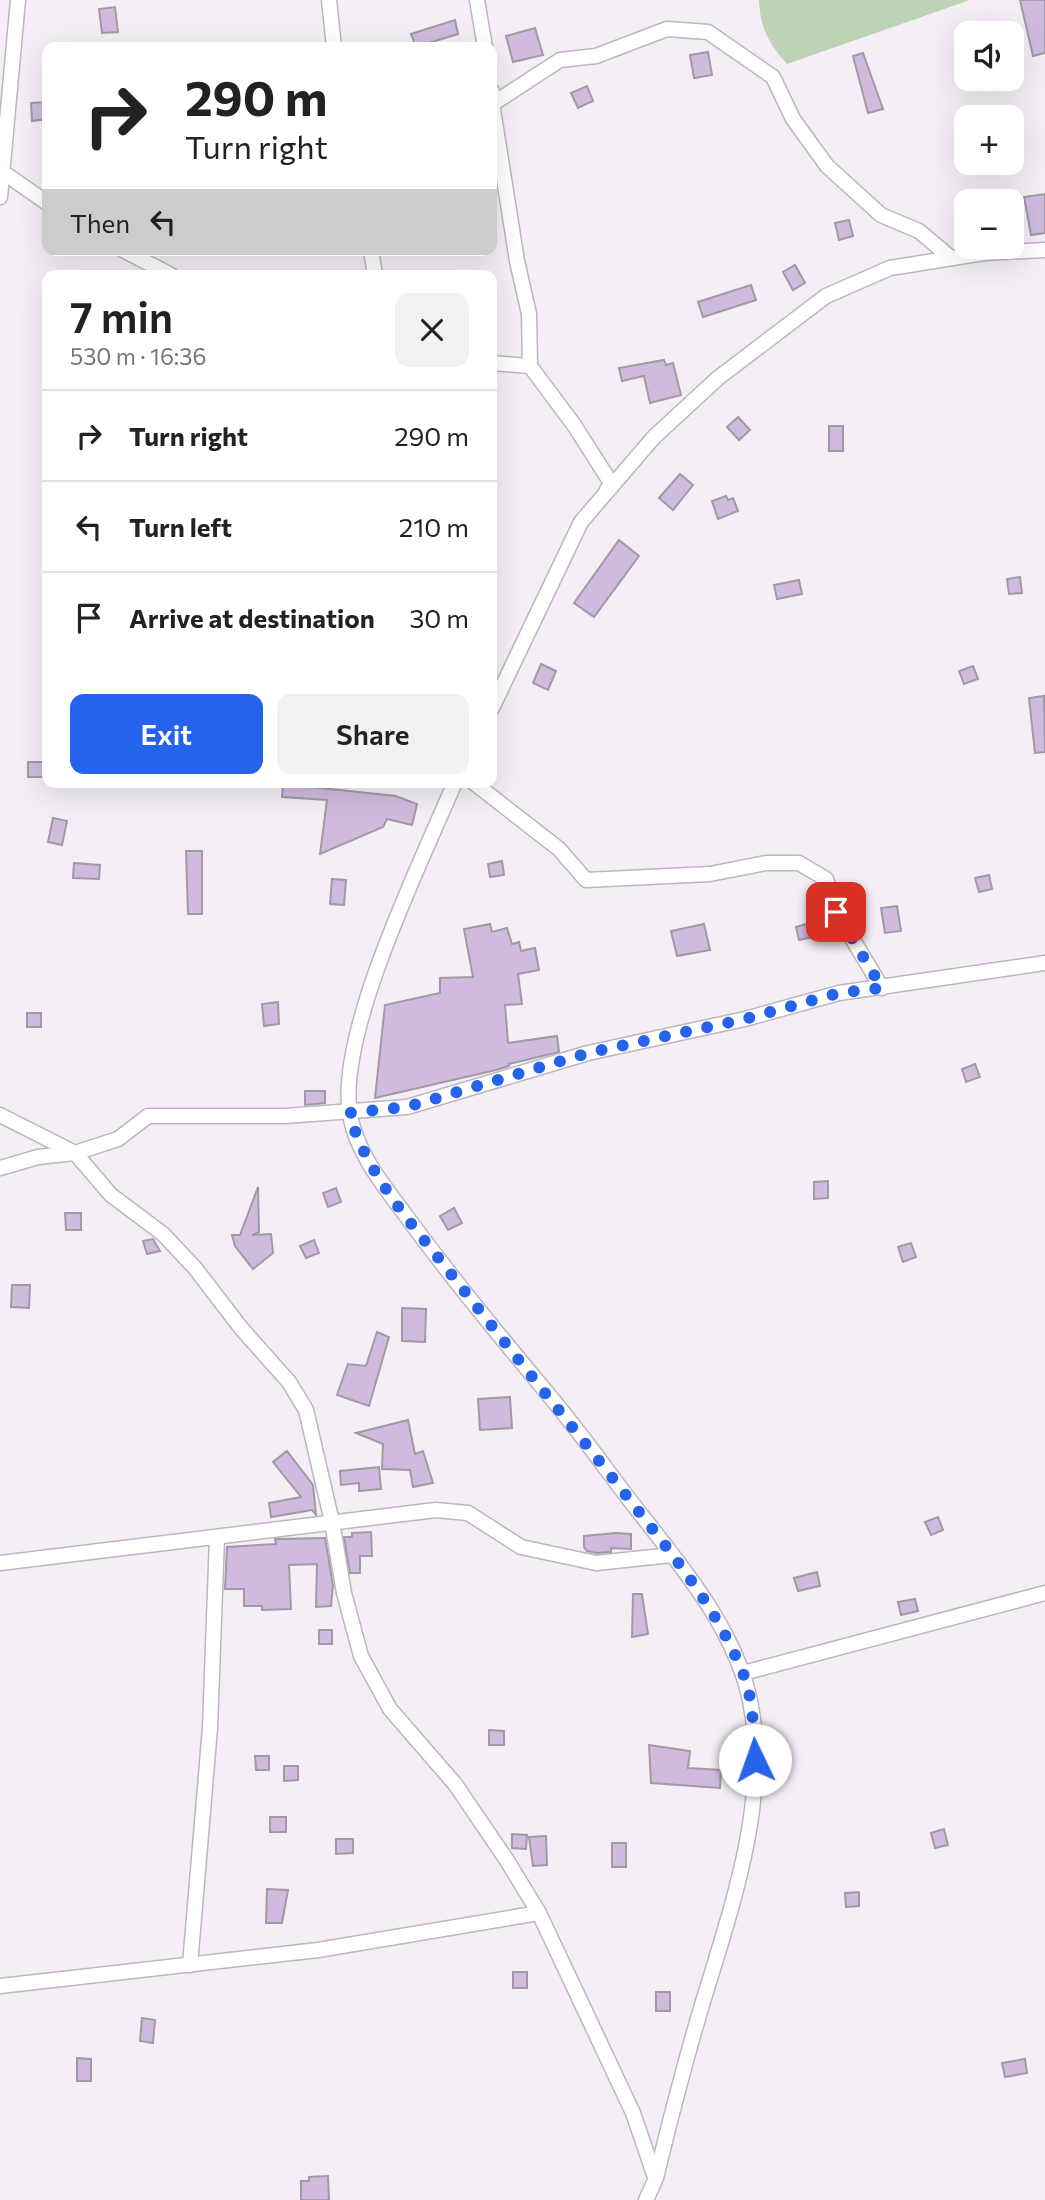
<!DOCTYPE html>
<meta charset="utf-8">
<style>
body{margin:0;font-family:Commissioner,sans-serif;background:#f2f2f2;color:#222;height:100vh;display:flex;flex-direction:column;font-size:26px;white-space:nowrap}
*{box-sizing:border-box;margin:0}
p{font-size:23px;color:#767676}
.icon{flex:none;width:38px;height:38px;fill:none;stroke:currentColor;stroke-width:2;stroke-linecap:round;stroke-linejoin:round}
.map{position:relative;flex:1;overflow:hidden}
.side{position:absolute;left:42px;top:270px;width:455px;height:518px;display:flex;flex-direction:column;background:#fff;border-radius:14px;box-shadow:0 7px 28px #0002}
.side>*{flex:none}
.hud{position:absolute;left:42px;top:42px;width:455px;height:214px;border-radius:14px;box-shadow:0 7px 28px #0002;background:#fff;color:#222;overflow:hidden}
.controls{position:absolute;left:954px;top:21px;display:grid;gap:14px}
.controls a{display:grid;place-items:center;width:70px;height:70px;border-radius:14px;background:#fff;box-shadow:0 7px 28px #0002;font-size:35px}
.pin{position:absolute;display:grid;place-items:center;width:60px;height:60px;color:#fff;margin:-30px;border-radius:14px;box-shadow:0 4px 10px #0006}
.me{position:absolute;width:77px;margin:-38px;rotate:357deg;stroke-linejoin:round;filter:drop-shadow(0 0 5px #0008)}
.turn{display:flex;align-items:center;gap:24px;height:147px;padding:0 28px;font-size:32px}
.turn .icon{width:91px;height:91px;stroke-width:2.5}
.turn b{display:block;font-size:49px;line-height:60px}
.then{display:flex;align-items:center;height:66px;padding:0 28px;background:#0003;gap:14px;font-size:26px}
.round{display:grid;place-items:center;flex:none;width:74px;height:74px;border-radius:14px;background:#f2f2f2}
.summary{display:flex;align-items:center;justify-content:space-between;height:119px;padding:0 28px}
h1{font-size:42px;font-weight:600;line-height:52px}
.cta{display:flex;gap:14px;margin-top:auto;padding:14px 28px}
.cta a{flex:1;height:80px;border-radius:14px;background:#2563eb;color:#fff;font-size:28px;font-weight:600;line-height:80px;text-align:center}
.cta a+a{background:#f2f2f2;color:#222}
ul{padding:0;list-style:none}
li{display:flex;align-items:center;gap:21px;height:91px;padding:0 28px;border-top:2px solid #e0e0e0}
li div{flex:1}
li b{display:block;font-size:26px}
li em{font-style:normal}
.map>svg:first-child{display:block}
</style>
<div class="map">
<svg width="1045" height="2200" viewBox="0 0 1045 2200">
<rect width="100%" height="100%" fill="#f5eef7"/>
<!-- green -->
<path fill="#bed2b5" d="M759 0H970L787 64C769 44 760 28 759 0Z"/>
<!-- building -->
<g fill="#d0bbdf" stroke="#9f9aa3" stroke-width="2">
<polygon points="1020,0 1045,0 1045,53 1033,56"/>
<polygon points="115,7 118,32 102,33 99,9"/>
<polygon points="455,20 458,34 416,47 411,34"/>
<polygon points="535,28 543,55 513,62 506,36"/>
<polygon points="708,52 712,75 694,78 690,55"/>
<polygon points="863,53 883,109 868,113 853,56"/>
<polygon points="587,86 593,101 578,108 571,93"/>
<polygon points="47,102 47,119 32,121 31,103"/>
<polygon points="1045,194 1045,233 1031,235 1024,197"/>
<polygon points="849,220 853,236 839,240 835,223"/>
<polygon points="795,265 805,283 793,290 783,272"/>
<polygon points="751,285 756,300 703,317 698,302"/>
<polygon points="664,360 666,365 673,363 681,395 650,403 644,376 622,381 619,368"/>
<polygon points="738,417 750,430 739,440 727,427"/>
<rect x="829" y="426" width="14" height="25"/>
<polygon points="680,474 693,485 673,510 659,498"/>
<polygon points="726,496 728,500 733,498 738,511 718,519 712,501"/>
<polygon points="619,540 639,556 594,617 574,603"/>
<polygon points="1020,577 1022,593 1009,594 1007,579"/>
<polygon points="799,580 802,594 777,599 774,585"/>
<polygon points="541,664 556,671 548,690 533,683"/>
<polygon points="973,666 978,679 964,684 959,671"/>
<polygon points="1044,696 1045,752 1035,753 1029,698"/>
<rect x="28" y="762" width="19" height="15"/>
<polygon points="283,784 396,796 417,804 412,825 387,819 383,827 320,854 327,800 282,797"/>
<polygon points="53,818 67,821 62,845 48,842"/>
<polygon points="186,851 202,851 202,914 188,914"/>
<polygon points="502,861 504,875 490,877 488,864"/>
<polygon points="74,863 100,865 99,879 73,878"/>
<polygon points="989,875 992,889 979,892 975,878"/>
<polygon points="332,879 346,880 344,905 330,904"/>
<polygon points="897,906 901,931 885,933 881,908"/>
<polygon points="810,923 813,937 799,940 796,927"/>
<polygon points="490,924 492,932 507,928 512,944 519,942 521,951 535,948 539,970 518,974 522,1004 505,1005 508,1043 557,1036 559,1052 509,1064 509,1066 496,1070 375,1098 385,1005 440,993 440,978 473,977 464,929"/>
<polygon points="704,924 710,950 677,956 671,931"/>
<polygon points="278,1002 279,1024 264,1026 262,1004"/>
<rect x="27" y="1013" width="14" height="14"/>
<polygon points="975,1064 980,1077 966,1082 962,1069"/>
<polygon points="305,1091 325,1091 325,1103 305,1105"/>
<polygon points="828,1181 828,1198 814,1199 814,1182"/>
<polygon points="258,1187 259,1232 252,1235 271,1234 273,1253 253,1269 235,1246 232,1235 240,1235"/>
<polygon points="336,1188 341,1202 328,1207 323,1193"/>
<polygon points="454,1208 462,1223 448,1230 440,1216"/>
<polygon points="65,1213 81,1213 81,1230 66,1230"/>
<polygon points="153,1239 160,1251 147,1254 143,1241"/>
<polygon points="314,1240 319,1253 306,1258 300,1246"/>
<polygon points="911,1243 916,1257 903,1262 898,1247"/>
<polygon points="12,1285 30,1285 29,1308 11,1307"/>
<polygon points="402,1308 426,1309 425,1342 402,1341"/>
<polygon points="377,1332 389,1337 369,1406 337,1395 348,1364 366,1366"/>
<polygon points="510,1397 512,1428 480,1430 478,1399"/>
<polygon points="408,1420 415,1454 423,1451 433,1483 413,1487 410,1470 382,1469 383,1444 356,1433"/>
<polygon points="287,1451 313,1485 316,1515 312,1510 271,1517 269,1503 301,1497 273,1462"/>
<polygon points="379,1467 381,1489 359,1491 359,1483 341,1485 340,1471"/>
<polygon points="938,1517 943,1530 931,1535 925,1522"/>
<polygon points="371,1532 372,1556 360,1556 360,1573 350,1573 344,1537 352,1537 352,1533"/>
<polygon points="616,1533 631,1534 631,1549 611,1548 611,1552 597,1553 587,1551 584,1547 584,1536"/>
<polygon points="325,1538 333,1585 331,1606 316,1607 317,1564 289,1565 291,1609 262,1610 262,1606 244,1606 244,1589 225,1589 227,1547 276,1544 275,1539 280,1539"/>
<polygon points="817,1572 820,1586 798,1591 794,1578"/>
<polygon points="633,1594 642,1594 648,1634 632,1637"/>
<polygon points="915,1599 918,1611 901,1615 898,1602"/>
<rect x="319" y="1630" width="13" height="14"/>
<polygon points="489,1730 504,1731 504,1745 489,1745"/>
<polygon points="649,1745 690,1751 688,1768 721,1770 720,1788 651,1783"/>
<polygon points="255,1756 269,1756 269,1770 256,1770"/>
<polygon points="284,1766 298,1766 298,1780 284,1781"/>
<rect x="270" y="1817" width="16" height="15"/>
<polygon points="944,1829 948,1845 935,1848 931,1833"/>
<polygon points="512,1834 527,1835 526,1849 512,1848"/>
<polygon points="546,1836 547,1865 533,1866 529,1837"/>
<polygon points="336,1839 353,1839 353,1853 336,1854"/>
<rect x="612" y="1843" width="14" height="24"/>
<polygon points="267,1889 288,1890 282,1923 266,1923"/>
<polygon points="859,1892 859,1906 846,1907 845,1893"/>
<rect x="513" y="1972" width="14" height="16"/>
<rect x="656" y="1992" width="14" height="19"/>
<polygon points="142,2018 155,2020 153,2043 140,2041"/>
<polygon points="77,2058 91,2059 91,2081 77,2081"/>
<polygon points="1025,2059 1027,2073 1005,2077 1002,2063"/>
<polygon points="328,2176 329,2200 301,2200 301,2181 309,2181 309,2177"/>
</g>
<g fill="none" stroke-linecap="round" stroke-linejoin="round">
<!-- street casing -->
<g stroke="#bcb6be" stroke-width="17">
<g id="street">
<polyline points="329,0 334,47"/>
<polyline points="477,0 485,47"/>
<polyline points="492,91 494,103 560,60 596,56 667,29 708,32 773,77 793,119 827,166 881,215 919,231 951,258"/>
<polyline points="492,103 517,261 529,314 530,366"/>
<polyline points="0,170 47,203"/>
<polyline points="0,197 18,0"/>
<polyline points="123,250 171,275"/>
<polyline points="371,250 375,275"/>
<polyline points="492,363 530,366 574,425 611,483 606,492"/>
<polyline points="492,708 581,522 654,437 718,378 826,296 890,268 984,253 1045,250"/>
<path d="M455 782C422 861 336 1033 350 1115 357 1154 384 1186 407 1217 453 1280 503 1340 553 1400 583 1436 610 1475 639 1512 683 1568 738 1633 751 1706 769 1804 730 1912 702 2005 685 2062 670 2120 656 2178L646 2200"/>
<polyline points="473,782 559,849 586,880 710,874 766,863 799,863 826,879 836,912 882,988"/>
<polyline points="0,1115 75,1153 118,1139 148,1116 285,1116 407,1107 588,1053 745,1019 839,993 1045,963"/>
<polyline points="0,1168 38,1157 75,1153 111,1195 163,1234 195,1268 241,1328 289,1382 306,1410 332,1522 344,1593 361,1656 390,1709 455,1784 506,1859 539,1913 633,2113 655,2177"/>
<polyline points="0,1563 436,1510 468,1513 521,1547 596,1563 672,1555"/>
<polyline points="743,1673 1045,1593"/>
<polyline points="190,1965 210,1728 217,1537"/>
<polyline points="0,1986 318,1950 539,1913"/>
</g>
</g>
<!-- street -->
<use href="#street" stroke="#fff" stroke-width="14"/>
</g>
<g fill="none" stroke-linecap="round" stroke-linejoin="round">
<!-- route -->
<path stroke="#2563eb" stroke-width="12" stroke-dasharray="0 21.6" d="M755 1760C753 1731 754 1698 742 1671 715 1604 666 1547 622 1490 563 1415 503 1341 444 1265 407 1218 366 1172 349 1113L407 1107 588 1053 745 1019 839 993 882 988 836 912"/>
</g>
</svg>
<div class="controls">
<a><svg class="icon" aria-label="sound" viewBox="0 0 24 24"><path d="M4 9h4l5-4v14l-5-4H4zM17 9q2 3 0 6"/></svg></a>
<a>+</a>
<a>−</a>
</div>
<div class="pin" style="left:836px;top:912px;background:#d93025"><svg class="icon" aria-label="arrive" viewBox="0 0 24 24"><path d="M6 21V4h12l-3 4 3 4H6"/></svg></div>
<svg class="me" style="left:755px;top:1760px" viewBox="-20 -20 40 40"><circle r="19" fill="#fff"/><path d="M0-13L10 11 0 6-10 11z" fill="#2563eb"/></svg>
<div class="hud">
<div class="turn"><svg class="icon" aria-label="right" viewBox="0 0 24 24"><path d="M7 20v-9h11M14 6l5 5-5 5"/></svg><div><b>290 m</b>Turn right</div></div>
<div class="then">Then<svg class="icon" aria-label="left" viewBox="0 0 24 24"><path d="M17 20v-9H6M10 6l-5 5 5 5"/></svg></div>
</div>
<section class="side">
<div class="summary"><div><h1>7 min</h1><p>530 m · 16:36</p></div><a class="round"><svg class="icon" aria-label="close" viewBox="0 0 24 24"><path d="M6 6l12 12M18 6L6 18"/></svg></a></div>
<ul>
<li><svg class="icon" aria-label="right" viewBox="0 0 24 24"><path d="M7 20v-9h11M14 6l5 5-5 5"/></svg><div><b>Turn right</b></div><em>290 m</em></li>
<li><svg class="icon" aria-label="left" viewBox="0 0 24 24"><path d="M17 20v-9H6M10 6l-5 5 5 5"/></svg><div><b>Turn left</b></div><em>210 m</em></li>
<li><svg class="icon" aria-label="arrive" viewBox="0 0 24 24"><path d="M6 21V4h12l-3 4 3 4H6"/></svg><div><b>Arrive at destination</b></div><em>30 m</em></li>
</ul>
<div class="cta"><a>Exit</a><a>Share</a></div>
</section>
</div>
